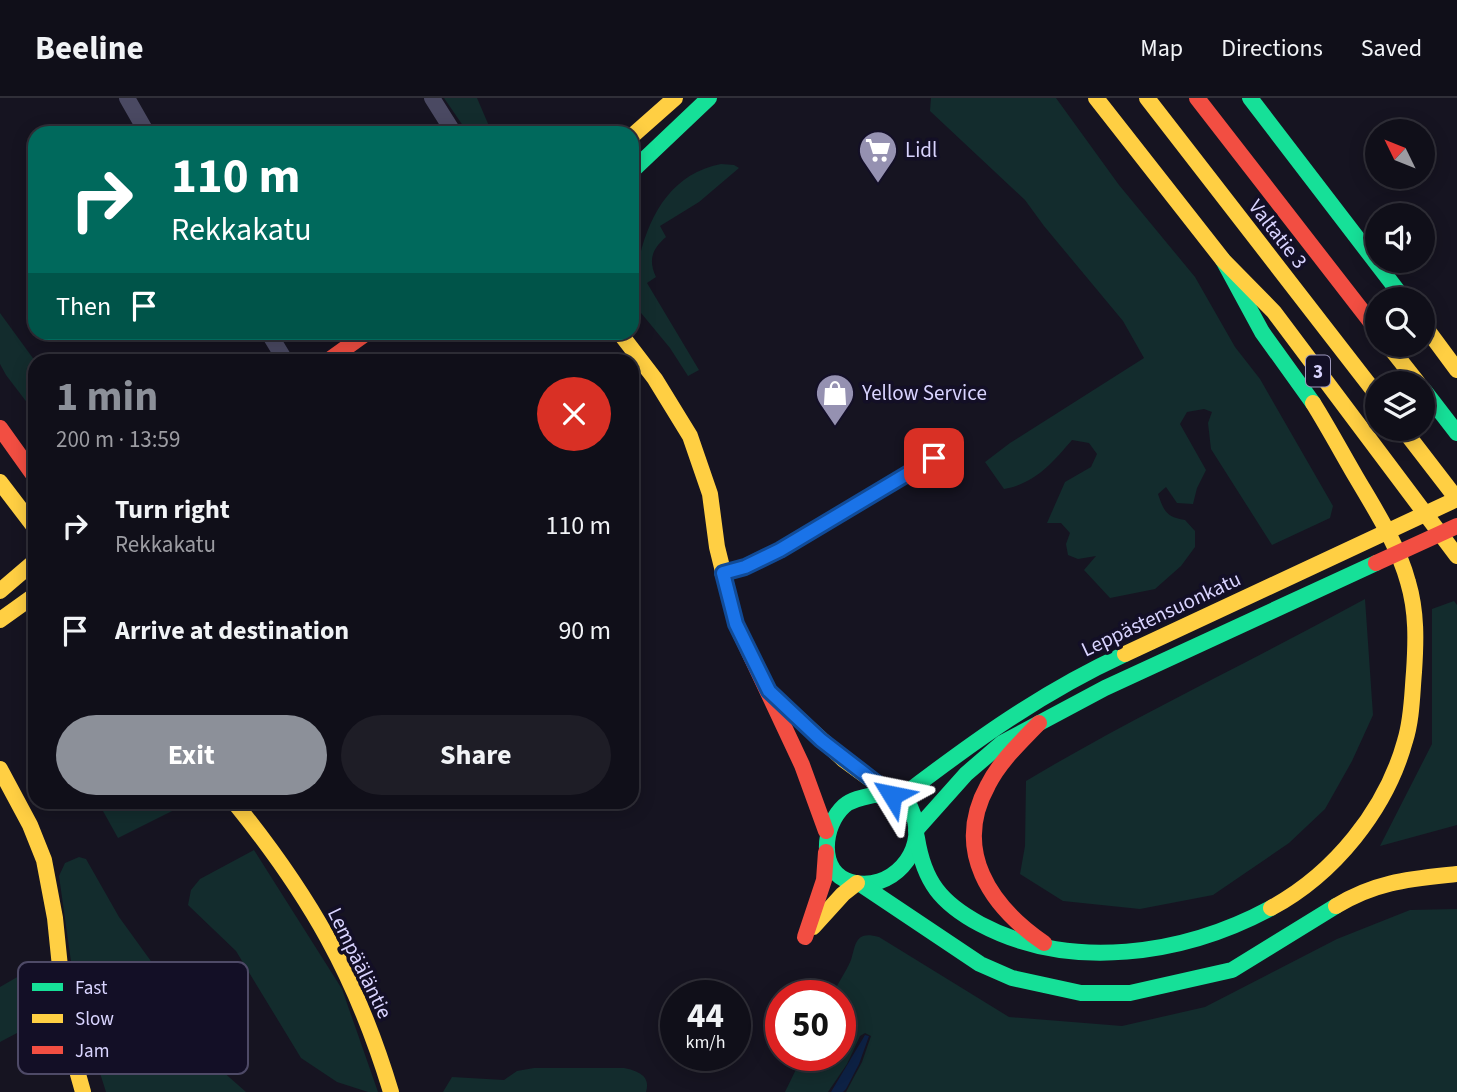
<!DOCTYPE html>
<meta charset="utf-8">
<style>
body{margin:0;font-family:"Source Sans 3",sans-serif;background:#1e1d26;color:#f1f3f6;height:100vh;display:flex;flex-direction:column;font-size:26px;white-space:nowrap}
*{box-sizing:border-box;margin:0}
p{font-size:23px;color:#9c9ca2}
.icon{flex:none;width:38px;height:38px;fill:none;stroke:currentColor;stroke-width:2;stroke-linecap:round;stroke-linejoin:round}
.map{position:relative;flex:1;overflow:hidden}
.panel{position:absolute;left:28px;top:256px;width:611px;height:455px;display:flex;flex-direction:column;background:#100f19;border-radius:21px;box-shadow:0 4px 18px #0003,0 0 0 2px #302f38}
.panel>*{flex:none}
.guide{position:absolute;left:28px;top:28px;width:611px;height:214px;border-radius:21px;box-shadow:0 4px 18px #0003,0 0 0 2px #302f38;background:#00695c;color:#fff;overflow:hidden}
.needle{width:46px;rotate:313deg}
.buttons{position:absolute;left:1365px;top:21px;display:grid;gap:14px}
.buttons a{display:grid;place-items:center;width:70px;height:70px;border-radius:50%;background:#100f19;box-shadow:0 4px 18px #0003,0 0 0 2px #302f38;font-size:35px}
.speed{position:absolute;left:660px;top:882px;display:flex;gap:14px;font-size:35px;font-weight:700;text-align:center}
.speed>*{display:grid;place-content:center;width:91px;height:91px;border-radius:50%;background:#100f19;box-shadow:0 4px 18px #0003,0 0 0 2px #302f38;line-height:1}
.speed small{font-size:18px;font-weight:400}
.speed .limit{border:10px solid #d22;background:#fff;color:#111}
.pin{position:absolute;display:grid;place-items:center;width:60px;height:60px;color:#fff;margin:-30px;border-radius:14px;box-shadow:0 4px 10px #0006}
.me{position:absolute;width:77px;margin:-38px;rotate:305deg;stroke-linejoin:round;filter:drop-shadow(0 0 5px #0008)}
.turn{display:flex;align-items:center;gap:24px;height:147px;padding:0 28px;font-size:32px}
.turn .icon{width:91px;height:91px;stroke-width:2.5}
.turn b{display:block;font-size:49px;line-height:60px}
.then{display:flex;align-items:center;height:66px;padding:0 28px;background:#0003;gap:14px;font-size:26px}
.round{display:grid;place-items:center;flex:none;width:74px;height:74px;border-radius:37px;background:#1e1d26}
.summary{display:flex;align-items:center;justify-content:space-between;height:119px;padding:0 28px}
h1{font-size:42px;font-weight:700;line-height:52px;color:#8c9099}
.primary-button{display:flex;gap:14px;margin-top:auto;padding:14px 28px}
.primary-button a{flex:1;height:80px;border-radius:42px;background:#8c9099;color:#fff;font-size:28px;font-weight:700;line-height:80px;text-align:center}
.primary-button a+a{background:#1e1d26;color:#f1f3f6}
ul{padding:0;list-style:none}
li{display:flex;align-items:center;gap:21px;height:105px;padding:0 28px}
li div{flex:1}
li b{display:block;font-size:26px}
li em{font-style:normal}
header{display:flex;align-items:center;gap:42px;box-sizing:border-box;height:98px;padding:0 35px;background:#100f19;border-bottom:2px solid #302f38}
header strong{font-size:33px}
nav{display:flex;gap:38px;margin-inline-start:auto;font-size:24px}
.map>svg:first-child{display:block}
</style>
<header>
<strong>Beeline</strong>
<nav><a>Map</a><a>Directions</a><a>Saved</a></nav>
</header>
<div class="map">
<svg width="1457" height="994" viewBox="0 0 1457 994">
<rect width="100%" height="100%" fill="#161421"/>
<!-- green -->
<g fill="#132c2d">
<polygon points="444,0 477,0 492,35 468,35"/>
<path d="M931 0H1056L1119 87 1195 179 1235 249 1260 281 1333 408 1330 420 1272 447 1211 351 1208 325 1212 314 1204 311 1187 314 1180 326 1206 372 1197 390 1193 406 1177 405 1166 389 1158 396C1164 414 1167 419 1185 422L1195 433V449L1181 468 1155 491 1110 500 1084 472 1096 458 1078 461 1068 457 1066 446 1070 435 1061 425H1047L1065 384 1091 369 1097 356 1089 345 1072 342C1052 365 1036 385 1004 391L985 364 1010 345 1144 260 1123 223 1044 128 1025 102 930 13Z"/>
<path d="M721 66 734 67 739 70 699 104 660 128 666 139C652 151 648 162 656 179L647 185 699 272 688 278 670 250 632 204C632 184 635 176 640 157 651 113 674 75 721 66Z"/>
<polygon points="0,215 35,263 35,315 6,277 0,266"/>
<path d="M1365 501 1373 617 1352 663 1325 711 1289 745 1213 797 1140 811 1063 803 1020 776 1025 748 1026 683C1136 617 1252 563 1365 501Z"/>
<polygon points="1454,503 1457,507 1457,727 1380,748 1432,646 1432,511"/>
<polygon points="98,704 190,704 118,740"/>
<polygon points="254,752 342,891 378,994 368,994 337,984 301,960 236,853 188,807 191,792 200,781"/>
<polygon points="79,759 86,761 119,819 153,866 221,972 246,994 106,994 76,899 59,778 65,765"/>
<path d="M1457 811V994H846L862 964 871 938 865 935 860 938 847 966 828 994H785L803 957H840V898H832C837 886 846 874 851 862 856 846 855 832 879 839L1009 919 1122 928 1205 909 1337 841 1410 812Z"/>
<polygon points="31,871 36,925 0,944 0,889"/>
<path d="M534 970H624C638 973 651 978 646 994H443L452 979 504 982 517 973Z"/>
</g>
<!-- water -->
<polygon fill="#0d2144" points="865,937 869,938 859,966 846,991 843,994 831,994"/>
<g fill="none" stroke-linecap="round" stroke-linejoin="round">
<!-- street -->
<g stroke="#4a4962" stroke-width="16">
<polyline points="127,0 147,35"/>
<polyline points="432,0 454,35"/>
<polyline points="268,234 285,262"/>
<polyline points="722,475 745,469 780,452 956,347"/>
</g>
<!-- fast -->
<g stroke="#16e098" stroke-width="16">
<polyline points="1250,0 1404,201"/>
<polyline points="632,73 709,0"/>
<polyline points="1223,162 1262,234 1313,305"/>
<polyline points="1423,291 1457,335"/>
<path d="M874 697C882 697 893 695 901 699 907 702 911 710 913 716 928 754 890 795 851 784 817 774 823 727 844 708 852 701 864 699 874 697Z"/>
<path d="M901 699C973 644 1042 594 1125 556"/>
<polyline points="916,732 966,676 1002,645 1105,590 1376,465"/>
<path d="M917 740C924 784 941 805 980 826 1070 874 1184 857 1271 810"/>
<polyline points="862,787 980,866 1012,880 1081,895 1130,895 1232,872 1336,808"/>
</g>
<!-- slow -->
<g stroke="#ffcf43" stroke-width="16">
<polyline points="1096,0 1223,162 1274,214 1457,458"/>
<polyline points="1147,0 1377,297"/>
<polyline points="632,38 675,0"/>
<polyline points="1423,226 1457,272"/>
<polyline points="619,234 655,281 690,338 710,396 717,449 736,526 741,537"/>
<polyline points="1388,247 1418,285"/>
<polyline points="1403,331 1457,401"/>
<polyline points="0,384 35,430"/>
<polyline points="0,493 35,463"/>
<polyline points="0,522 35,497"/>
<polyline points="1125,556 1457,401"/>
<polyline points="776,600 844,662 892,697"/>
<polyline points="0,671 30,727 44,762 55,820 67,937 83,994"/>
<path d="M234 704C310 798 356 878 391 994"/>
<path d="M1336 808C1377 783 1411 781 1457 776"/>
<path d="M1271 810C1334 776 1386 712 1405 643 1412 621 1412 597 1414 574 1416 544 1417 514 1408 484 1398 447 1376 413 1356 379 1342 355 1328 329 1313 305"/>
<polyline points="813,829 843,796 857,785"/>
</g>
<!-- jam -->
<g stroke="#f24e42" stroke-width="16">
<polyline points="1197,0 1377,232"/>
<polyline points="329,262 368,234"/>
<polyline points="0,330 35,379"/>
<polyline points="1376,465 1457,428"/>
<polyline points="741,537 802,667 826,733"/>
<path d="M1039 625C1021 644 1000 663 988 687 952 752 990 808 1044 845"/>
<polyline points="805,839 824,782 826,754"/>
</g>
</g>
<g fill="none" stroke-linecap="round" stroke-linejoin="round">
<!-- route casing -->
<g stroke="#114b97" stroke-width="18">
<polyline id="route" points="892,697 821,642 769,593 736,526 723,475 745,469 780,452 934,360"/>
</g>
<!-- route -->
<use href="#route" stroke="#1a73e8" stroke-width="12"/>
</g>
<!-- icons -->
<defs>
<g id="supermarket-pin" transform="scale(2.0125)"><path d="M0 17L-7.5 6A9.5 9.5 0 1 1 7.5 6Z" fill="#9591b1" stroke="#130f26"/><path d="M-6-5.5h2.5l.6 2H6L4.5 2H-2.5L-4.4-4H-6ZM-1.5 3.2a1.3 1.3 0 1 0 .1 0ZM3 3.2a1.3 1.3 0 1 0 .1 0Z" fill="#fff"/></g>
<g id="shop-pin" transform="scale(2.0125)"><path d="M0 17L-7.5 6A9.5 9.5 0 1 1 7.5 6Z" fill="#9591b1" stroke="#130f26"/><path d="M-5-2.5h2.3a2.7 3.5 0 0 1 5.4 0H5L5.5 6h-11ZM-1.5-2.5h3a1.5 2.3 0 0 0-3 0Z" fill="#fff"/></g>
</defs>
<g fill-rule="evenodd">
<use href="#supermarket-pin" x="878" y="52"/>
<use href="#shop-pin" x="835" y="295"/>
</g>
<g text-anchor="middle" stroke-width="7" stroke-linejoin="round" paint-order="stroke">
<!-- shield labels -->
<rect fill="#130f26" stroke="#9e99be" stroke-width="2" x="1306" y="257.5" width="24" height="31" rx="5"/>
<g font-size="19" font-weight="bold" fill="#d9d4ff">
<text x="1318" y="280">3</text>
</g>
<!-- poi labels -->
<g font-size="21" fill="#d9d4ff" stroke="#130f26" text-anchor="start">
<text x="905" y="59">Lidl</text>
<text x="862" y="302">Yellow Service</text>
</g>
<!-- street labels -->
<g font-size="21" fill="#d9d4ff" stroke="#130f26">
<text transform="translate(1278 136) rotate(52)" y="7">Valtatie 3</text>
<text transform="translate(1161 516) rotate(-25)" y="7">Leppästensuonkatu</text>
<text transform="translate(360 865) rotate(64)" y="7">Lempääläntie</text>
</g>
</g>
<!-- legend -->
<rect x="18" y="864" width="230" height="112" rx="10" fill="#130f26" stroke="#4e4a67" stroke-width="2"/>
<rect x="32" y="885" width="31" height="8" fill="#16e098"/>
<rect x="32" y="916" width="31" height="9" fill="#ffcf43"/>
<rect x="32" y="948" width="31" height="8" fill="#f24e42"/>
<g font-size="19" fill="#d9d4ff">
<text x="75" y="896">Fast</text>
<text x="75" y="927">Slow</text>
<text x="75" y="959">Jam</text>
</g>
</svg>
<div class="buttons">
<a><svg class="needle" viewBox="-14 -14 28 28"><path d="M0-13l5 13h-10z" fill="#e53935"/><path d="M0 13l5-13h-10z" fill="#9c9ca2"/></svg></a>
<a><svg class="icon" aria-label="sound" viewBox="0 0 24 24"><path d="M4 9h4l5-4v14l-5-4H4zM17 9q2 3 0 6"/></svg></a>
<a><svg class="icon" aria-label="search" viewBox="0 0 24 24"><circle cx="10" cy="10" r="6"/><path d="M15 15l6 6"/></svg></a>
<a><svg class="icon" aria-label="layers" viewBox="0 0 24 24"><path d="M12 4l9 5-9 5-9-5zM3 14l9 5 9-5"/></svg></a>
</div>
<div class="speed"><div>44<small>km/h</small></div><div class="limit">50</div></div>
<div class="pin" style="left:934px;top:360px;background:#d93025"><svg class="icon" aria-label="arrive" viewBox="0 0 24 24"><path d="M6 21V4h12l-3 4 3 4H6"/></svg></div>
<svg class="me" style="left:892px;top:697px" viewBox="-20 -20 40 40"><path d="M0-17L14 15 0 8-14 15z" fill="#1a73e8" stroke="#fff" stroke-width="4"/></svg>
<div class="guide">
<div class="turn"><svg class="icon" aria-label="right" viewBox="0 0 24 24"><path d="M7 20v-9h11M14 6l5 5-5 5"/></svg><div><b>110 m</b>Rekkakatu</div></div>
<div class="then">Then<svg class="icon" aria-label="arrive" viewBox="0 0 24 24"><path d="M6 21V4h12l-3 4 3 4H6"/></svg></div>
</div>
<section class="panel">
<div class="summary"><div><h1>1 min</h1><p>200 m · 13:59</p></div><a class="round" style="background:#d93025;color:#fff"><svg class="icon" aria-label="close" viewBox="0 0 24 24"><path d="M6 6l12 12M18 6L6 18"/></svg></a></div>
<ul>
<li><svg class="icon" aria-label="right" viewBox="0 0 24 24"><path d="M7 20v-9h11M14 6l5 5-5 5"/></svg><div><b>Turn right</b><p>Rekkakatu</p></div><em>110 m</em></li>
<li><svg class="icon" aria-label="arrive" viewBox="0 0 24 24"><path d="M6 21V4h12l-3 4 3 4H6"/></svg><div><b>Arrive at destination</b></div><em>90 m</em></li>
</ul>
<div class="primary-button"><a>Exit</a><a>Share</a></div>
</section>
</div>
